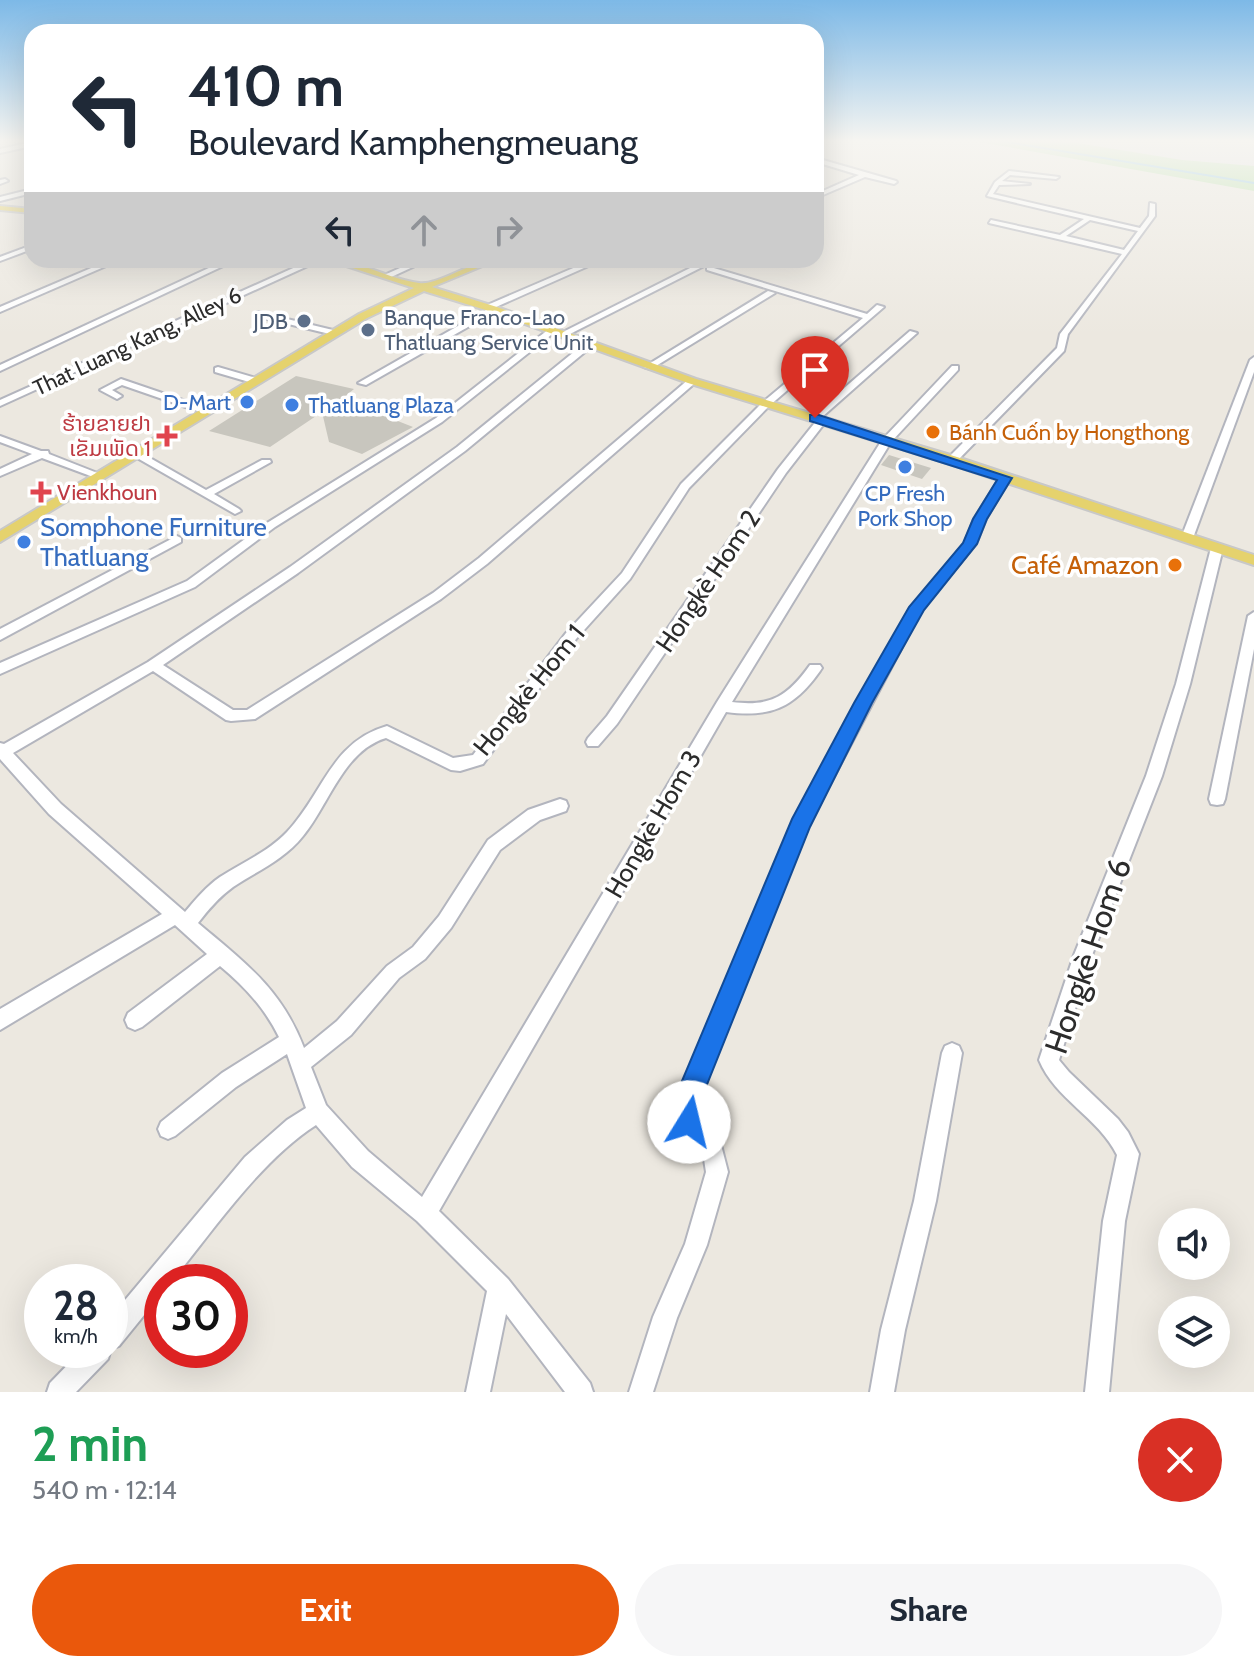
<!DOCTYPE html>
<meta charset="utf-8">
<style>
body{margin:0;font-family:Cabin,"Noto Sans Lao",sans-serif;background:#f6f6f7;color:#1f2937;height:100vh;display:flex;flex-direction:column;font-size:30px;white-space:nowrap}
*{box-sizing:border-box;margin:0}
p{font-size:26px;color:#747a83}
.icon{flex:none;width:44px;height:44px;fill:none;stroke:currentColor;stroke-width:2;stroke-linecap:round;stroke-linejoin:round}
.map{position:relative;height:1392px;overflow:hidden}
.drawer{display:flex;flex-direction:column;background:#fff;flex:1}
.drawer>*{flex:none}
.guide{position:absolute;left:24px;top:24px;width:800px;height:244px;border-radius:24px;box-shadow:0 8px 32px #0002;background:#fff;color:#1f2937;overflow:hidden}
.fabs{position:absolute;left:1158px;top:1208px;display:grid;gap:16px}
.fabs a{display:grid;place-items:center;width:72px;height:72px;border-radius:50%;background:#fff;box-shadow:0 8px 32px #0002;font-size:40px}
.speed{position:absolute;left:24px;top:1264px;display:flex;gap:16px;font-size:40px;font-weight:700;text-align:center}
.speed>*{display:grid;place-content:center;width:104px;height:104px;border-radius:50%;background:#fff;box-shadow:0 8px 32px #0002;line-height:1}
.speed small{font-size:20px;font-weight:400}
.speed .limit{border:12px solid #d22;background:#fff;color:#111}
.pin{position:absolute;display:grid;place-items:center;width:68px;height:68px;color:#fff;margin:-82px -34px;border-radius:50% 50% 50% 0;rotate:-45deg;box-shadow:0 0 8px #0007}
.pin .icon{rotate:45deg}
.me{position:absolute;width:88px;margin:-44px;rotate:9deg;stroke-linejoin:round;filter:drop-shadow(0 0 6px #0008)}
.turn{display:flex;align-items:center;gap:28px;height:168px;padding:0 32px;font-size:36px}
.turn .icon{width:104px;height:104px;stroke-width:2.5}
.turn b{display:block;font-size:56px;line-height:68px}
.lanes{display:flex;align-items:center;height:76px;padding:0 32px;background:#0003;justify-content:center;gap:40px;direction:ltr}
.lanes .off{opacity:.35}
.round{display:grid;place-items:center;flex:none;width:84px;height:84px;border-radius:42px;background:#f6f6f7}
.overview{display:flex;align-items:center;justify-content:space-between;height:136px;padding:0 32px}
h1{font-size:48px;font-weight:700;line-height:60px;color:#1e9e55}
.cta{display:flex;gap:16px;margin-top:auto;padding:16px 32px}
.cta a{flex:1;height:92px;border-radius:48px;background:#ea580c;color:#fff;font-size:32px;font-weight:700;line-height:92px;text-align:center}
.cta a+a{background:#f6f6f7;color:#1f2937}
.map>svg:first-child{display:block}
</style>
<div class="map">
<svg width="1254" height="1392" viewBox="0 0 1254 1392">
<rect width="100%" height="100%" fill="#ece8e0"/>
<!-- industrial -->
<polygon fill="#e2e0e6" points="1044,141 1254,141 1254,166 1182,160 1065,141"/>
<!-- green -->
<polygon fill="#b2dea2" points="974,141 1065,141 1182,160 1254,166 1254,191"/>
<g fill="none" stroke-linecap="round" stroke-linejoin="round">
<!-- stream -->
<polyline stroke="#7dc1e5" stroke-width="2" points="1001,141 1254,183"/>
</g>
<!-- building -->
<g fill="#c8c6be">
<polygon points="296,376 354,389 342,399 413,427 362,454 329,442 322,412 270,447 209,431"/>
<polygon points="889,455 931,468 922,479 881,465"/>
</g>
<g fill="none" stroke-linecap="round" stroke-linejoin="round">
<!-- minor casing -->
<g stroke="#b3b5be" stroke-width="4">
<g id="minor">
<polygon points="32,142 32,146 0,153 0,149"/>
<polygon points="816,158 896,181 897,182 894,184 865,177 816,198 816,194 859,175 816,162"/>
<path d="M1009 171 1059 177 1056 179 1010 175 1002 181 1030 184 999 185 993 194 1140 228 1149 216 1150 203 1155 204V216L1068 334 1064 351 956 462 952 463 947 460 948 458 1057 348 1060 334 1122 254 989 223 991 220 1060 235 1084 219 987 196 995 182ZM1090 220 1138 231 1124 250 1066 236Z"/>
<polygon points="0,180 5,179 8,181 0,184"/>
<polygon points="32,189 32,193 0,201 0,197"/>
<polygon points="32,245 32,249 0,261 0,257"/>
<polygon points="110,260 120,260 0,312 0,307"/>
<polygon points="226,260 236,260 0,371 0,365"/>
<polygon points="311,260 321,260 0,406 0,400"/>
<polygon points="370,260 381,260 361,269 354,267"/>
<polygon points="418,260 428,260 389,278 382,276"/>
<polygon points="592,260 602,260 496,307 496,311 366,385 358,383 486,310 485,306"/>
<polygon points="706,260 716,260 564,337 557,335"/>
<path d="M707 266 867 314 877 305 884 307 769 406 689 488 630 579 576 639 483 764 460 771 451 770 386 738C344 750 328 806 303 836 284 860 257 871 233 887 219 897 208 910 198 923 244 962 281 988 304 1048L337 1021 387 966 413 947 439 916 488 840 528 810 560 799 566 801 568 806 566 811 540 820 500 850 451 928 425 959 399 978 351 1035 311 1067 326 1105 368 1151 422 1197 717 702 882 440 952 366H958V370L891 442 732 702C771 707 788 696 810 665H820L822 668 820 671C794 708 770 718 726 712L439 1211 508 1279 590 1383 593 1392H565L506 1314 490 1392H466L487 1291 417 1221 352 1167 316 1125C260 1161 213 1231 171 1282H162V1293L119 1346 111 1349 108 1359 76 1392H47L50 1383 82 1350H110V1318L245 1157 287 1120 306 1108 287 1054 236 1087 175 1136 168 1139 161 1136 158 1129 161 1122 222 1073 279 1037C264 1007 245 987 220 966L142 1027 135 1030 128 1027 125 1020 128 1013 207 954 175 925 0 1030V1009L162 914 49 814 0 759V743L4 744 148 662 290 567 457 447 585 343H591V347L465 451 298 573 163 665 233 710H247L433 593 479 558 689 379H695V383L487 564 441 599 255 719 231 721 226 720 153 671 13 753 61 804 185 912C196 899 207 886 220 877 243 862 268 852 287 832 323 794 331 742 387 726L453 758 473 755 566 633 622 573 681 484 763 402 863 318 707 270Z"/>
<polygon points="768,291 775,293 651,369 644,367"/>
<polygon points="258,312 337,331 338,333 334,335 255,316 254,314"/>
<polygon points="549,329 556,331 442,422 275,527 195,587 0,674 0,663 187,581 267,523 436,418"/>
<polygon points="910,331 917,333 822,417 827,420 786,473 617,724 598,746 588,746 586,742 588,738 607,716 778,469 817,420 812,420 812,416"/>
<polygon points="1254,357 1254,372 1193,538 1187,542 1183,540 1181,538 1250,360"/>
<polygon points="218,367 259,379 261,381 256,384 215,372 215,368"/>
<polygon points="121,379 209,409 211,411 203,413 122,385 112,390 122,396 117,399 100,390"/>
<polygon points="0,436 41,451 48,451 49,454 105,476 104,478 96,478 42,458 0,476 0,469 32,454 0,442"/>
<polygon points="136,450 206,490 262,460 270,460 271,462 214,494 239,509 241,511 235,514 132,455 131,453"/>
<polygon points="1005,475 1010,478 986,519 976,544 922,609 808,826 696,1106 698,1117 720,1141 728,1172 707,1245 677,1318 653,1392 629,1392 653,1317 685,1244 706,1172 703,1153 682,1129 676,1106 794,820 911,607 965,543 974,519 1001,476"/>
<polygon points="177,536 181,538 181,542 0,640 0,629"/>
<path d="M1217 544 1223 548 1190 684 1162 776 1092 955 1059 1060 1069 1072 1118 1119 1128 1132 1139 1154 1125 1221 1109 1392H1085L1103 1221 1117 1155C1098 1117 1055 1099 1039 1060L1074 955 1146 776 1176 684 1211 548Z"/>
<polygon points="1254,612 1254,649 1225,799 1223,804 1217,805 1211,804 1209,799 1248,616"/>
<polygon points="952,1043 959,1046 962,1053 936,1201 905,1330 894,1392 870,1392 881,1330 914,1201 942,1053 945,1046"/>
</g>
</g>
<!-- major casing -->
<g stroke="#c8c8c8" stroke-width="4">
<g id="major">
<polygon points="0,206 32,209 32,213 0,210"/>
<path d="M328 260C360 260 388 279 419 283 438 286 472 260 497 260L432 287 497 307 696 379 957 457 1254 555V565L947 463 688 383 489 311 424 291 367 318 0 542V531L359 314 414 288Z"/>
</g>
</g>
<!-- minor -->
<use href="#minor" fill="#fff" fill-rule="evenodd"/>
<!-- major -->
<use href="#major" fill="#e5d26d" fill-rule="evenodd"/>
</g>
<!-- sky -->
<linearGradient id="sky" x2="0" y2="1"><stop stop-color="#7db9e7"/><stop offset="0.42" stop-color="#f6f5f1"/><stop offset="1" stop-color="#f6f5f1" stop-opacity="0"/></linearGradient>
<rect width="1254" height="335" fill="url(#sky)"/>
<!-- route -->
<path fill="#1a73e8" stroke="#114b97" stroke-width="2" d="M810 415H819L1012 478 987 519 977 544 924 610 872 703 810 827 700 1102 699 1113 703 1122 699 1131 689 1135 680 1131C674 1120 672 1113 674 1100L792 819 854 703 909 607 963 543 973 519 997 480 810 421Z"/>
<!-- markers -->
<g fill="#5c6f8a" stroke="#fff" stroke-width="3">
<circle cx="304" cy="321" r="8"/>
<circle cx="368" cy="330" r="8"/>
</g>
<g fill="#3f7fe0" stroke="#fff" stroke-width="3">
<circle cx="247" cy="402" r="8"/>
<circle cx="292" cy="405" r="8"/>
<circle cx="905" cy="467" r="8"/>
<circle cx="24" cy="542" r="8"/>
</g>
<g fill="#e8710a" stroke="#fff" stroke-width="3">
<circle cx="933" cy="432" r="8"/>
<circle cx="1175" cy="565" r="8"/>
</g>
<g fill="#e0444e" stroke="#fff" stroke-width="3">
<path d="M163 424h8v8h8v8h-8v8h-8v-8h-8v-8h8z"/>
<path d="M37 480h8v8h8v8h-8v8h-8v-8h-8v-8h8z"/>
</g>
<g text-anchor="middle" stroke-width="7" stroke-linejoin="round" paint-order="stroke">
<!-- far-service labels -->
<g font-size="22" fill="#4e5e75" stroke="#fff" text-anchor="start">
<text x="384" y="325">Banque Franco-Lao<tspan x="384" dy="25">Thatluang Service Unit</tspan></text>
<text x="288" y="329" text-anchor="end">JDB</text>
</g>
<!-- far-street labels -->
<g font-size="22" fill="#2c2c2c" stroke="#fff">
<text transform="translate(137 341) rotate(-25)" y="8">That Luang Kang, Alley 6</text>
</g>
<!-- far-shop labels -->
<g font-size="22" fill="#366cbe" stroke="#fff" text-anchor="end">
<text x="231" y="410">D-Mart</text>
<text x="308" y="413" text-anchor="start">Thatluang Plaza</text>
<text x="905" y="501" text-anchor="middle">CP Fresh<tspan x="905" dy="25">Pork Shop</tspan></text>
</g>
<!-- far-health labels -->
<g font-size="22" fill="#be3a42" stroke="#fff" text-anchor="end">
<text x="151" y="431">ຮ້າຍຂາຍຢາ<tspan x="151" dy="25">ເຂັມເພັດ 1</tspan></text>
<text x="57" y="500" text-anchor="start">Vienkhoun</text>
</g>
<!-- far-food labels -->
<g font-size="22" fill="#c56008" stroke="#fff" text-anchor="start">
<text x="949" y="440">Bánh Cuốn by Hongthong</text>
</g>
<!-- shop labels -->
<g font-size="26" fill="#366cbe" stroke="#fff" text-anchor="start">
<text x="40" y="536">Somphone Furniture<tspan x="40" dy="30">Thatluang</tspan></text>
</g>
<!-- food labels -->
<g font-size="26" fill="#c56008" stroke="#fff" text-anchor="end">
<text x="1159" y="574">Café Amazon</text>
</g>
<!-- street labels -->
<g font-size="26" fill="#2c2c2c" stroke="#fff">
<text transform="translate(708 581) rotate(-56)" y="9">Hongkè Hom 2</text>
<text transform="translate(529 690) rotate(-51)" y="9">Hongkè Hom 1</text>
<text transform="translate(653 824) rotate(-60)" y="9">Hongkè Hom 3</text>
</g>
<!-- near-street labels -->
<g font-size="32" fill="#2c2c2c" stroke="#fff">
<text transform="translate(1088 956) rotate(-71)" y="11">Hongkè Hom 6</text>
</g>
</g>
</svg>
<div class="fabs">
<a><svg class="icon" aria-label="sound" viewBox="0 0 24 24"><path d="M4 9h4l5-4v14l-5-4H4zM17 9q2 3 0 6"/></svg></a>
<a><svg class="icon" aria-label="layers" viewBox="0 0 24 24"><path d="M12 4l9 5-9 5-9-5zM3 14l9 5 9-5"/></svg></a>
</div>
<div class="speed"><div>28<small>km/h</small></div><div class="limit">30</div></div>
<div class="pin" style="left:815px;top:418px;background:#d93025"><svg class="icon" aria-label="arrive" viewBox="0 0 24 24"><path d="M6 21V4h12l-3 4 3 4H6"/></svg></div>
<svg class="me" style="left:689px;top:1122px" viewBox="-20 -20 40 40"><circle r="19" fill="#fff"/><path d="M0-13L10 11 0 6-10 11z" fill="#1a73e8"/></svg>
<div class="guide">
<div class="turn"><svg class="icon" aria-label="left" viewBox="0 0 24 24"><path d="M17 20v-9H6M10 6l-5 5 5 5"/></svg><div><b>410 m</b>Boulevard Kamphengmeuang</div></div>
<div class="lanes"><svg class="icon" aria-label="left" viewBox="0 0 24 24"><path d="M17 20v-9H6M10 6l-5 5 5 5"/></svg><svg class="icon off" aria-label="ahead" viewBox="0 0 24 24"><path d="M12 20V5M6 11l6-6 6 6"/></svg><svg class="icon off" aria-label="right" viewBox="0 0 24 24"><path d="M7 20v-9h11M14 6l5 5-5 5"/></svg></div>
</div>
</div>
<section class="drawer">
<div class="overview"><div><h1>2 min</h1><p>540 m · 12:14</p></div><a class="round" style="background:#d93025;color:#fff"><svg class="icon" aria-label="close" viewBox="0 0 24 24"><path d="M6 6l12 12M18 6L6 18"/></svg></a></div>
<div class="cta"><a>Exit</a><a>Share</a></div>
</section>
